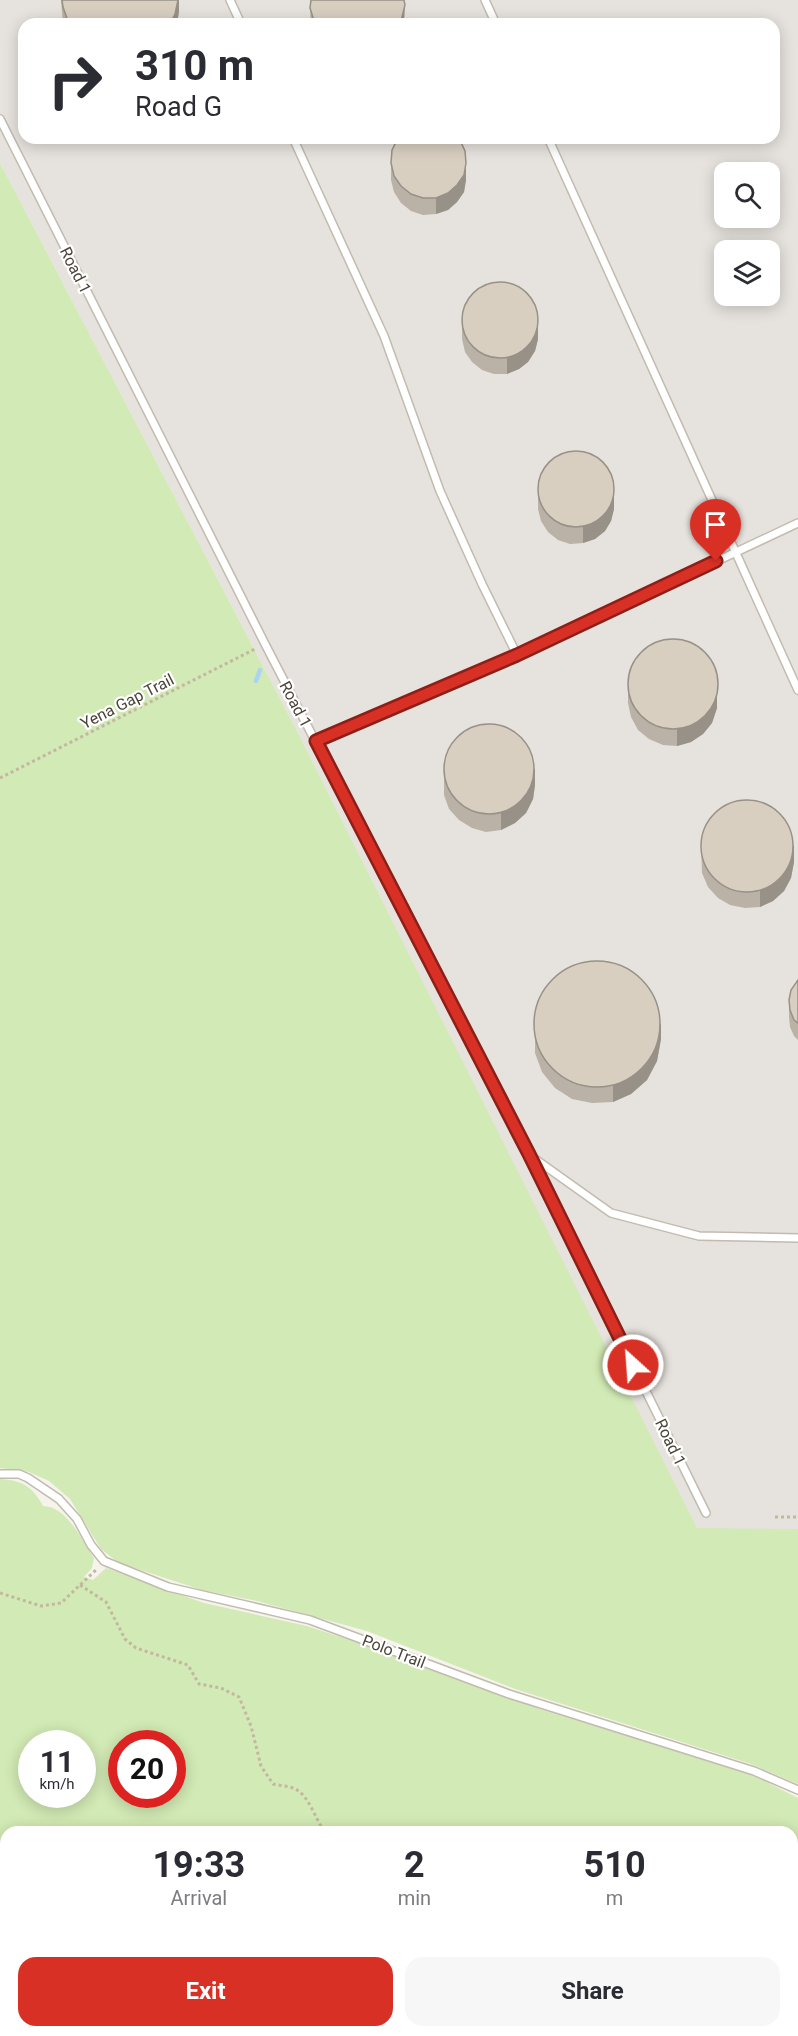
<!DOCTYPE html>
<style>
body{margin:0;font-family:Roboto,sans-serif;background:#f7f7f7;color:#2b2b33;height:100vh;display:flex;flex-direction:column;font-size:22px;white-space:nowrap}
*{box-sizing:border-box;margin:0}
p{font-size:20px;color:#7c7c81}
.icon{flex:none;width:33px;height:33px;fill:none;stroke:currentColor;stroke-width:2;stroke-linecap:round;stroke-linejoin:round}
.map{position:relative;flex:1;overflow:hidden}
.details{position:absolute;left:0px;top:1826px;width:798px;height:212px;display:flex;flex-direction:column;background:#fff;border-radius:18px 18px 0 0;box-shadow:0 3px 15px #0003}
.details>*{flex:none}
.top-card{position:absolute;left:18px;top:18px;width:762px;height:126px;border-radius:18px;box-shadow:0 3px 15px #0003;background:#fff;color:#2b2b33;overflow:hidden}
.fabs{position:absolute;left:714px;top:162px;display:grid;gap:12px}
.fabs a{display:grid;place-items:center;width:66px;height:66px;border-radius:12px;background:#fff;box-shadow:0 3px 15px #0003;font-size:30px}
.speed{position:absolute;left:18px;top:1730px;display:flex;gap:12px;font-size:30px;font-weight:700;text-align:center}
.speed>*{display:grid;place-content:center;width:78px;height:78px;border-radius:50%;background:#fff;box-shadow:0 3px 15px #0003;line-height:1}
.speed small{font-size:15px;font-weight:400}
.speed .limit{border:9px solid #d22;background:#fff;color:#111}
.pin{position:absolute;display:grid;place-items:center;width:51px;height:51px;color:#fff;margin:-62px -26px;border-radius:50% 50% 50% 0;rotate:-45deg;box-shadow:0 0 6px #0007}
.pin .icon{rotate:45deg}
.me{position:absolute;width:66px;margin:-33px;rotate:334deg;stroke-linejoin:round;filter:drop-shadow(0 0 4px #0008)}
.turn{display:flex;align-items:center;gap:21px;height:126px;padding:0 18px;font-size:27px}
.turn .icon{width:78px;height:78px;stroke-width:2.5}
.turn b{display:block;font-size:42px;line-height:51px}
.eta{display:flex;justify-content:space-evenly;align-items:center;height:102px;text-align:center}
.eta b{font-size:36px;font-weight:700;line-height:42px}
.button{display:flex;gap:12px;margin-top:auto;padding:12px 18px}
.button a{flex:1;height:69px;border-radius:18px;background:#d93025;color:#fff;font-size:24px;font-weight:700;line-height:69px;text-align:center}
.button a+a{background:#f7f7f7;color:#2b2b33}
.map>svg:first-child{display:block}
</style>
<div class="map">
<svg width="798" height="2036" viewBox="0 0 798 2036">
<rect width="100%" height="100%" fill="#f6f3ec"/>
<!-- industrial -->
<path fill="#e6e2dd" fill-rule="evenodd" d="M0 0H798V1529H697L299 735 0 163ZM24 24H774V138H24ZM724 172H770V218H724ZM724 250H770V296H724Z"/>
<!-- green -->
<g fill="#d2eab5" fill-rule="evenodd">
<polygon points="0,163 299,735 697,1528 798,1529 798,1784 751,1764 515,1689 367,1631 257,1601 202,1590 119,1563 101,1549 70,1499 49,1481 29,1472 0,1468"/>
<path d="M0 1479C22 1480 33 1487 43 1506 67 1506 82 1541 94 1558L92 1568 84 1577 93 1580 106 1568 204 1603 307 1626 377 1649 542 1710 747 1772 798 1798V2036H0ZM32 1743H82V1794H32ZM122 1743H172V1794H122ZM6 1832H792V2031H6Z"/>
</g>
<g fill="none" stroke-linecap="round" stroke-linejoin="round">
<!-- stream -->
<polyline stroke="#a9d4f2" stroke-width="4.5" points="256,681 260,670"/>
<!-- lane casing -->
<g stroke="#c2bbae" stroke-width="10">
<g id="lane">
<polyline points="230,0 241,24"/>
<polyline points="485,0 496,24"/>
<polyline points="0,119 265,644 529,1154 706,1513"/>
<polyline points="293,138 384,336 440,491 482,584 517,655"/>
<polyline points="548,138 798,690"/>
<polyline points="316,741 517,655 798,523"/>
<polyline points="531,1156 611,1213 699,1236 798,1238"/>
<polyline points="0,1474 19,1474 28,1478 59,1499 77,1519 91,1545 104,1561 168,1587 310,1620 509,1694 754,1771 798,1790"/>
</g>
</g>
<!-- path -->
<g stroke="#c4b79f" stroke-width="3" stroke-dasharray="3 3" stroke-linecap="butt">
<polyline points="0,778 255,649"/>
<polyline points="775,1517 798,1517"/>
<path d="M80 1585 106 1602 125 1639 136 1648 188 1665 199 1684 221 1688 239 1697 251 1726 261 1766 273 1784C281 1786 291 1786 297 1790 310 1798 315 1819 325 1832"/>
<polyline points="0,1593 41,1606 61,1603 97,1569"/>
<polyline points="792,1910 798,1908"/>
<polyline points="729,2031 732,2036"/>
</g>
<!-- lane -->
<use href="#lane" stroke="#fff" stroke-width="7"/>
</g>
<!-- wall -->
<g fill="#bab2a6">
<polygon points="61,0 179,0 179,11 177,24 63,24"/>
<polygon points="311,0 405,22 404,24 310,24"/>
<polygon points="391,163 466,180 464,192 457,202 448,210 436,214 423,215 411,211 401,203 394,192 391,180"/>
<polygon points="462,323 538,339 535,351 528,362 519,369 507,374 494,374 482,370 472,362 465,352 462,339"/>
<polygon points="538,492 614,509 611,521 605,531 595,539 583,543 570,544 558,540 548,532 541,521 538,509"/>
<polygon points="628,686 717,708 712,723 703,734 691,742 677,746 663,745 649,739 638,730 631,717 628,703"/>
<polygon points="444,763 535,785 533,799 526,813 515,823 501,830 486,832 472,828 459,820 449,809 444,795"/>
<polygon points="701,842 794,862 791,878 784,891 773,901 760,907 745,908 730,905 718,898 708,887 702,873"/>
<polygon points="798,980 798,1040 794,1036 790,1027 789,1017 789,1000"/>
<polygon points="535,1016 661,1039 657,1061 647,1080 631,1094 613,1102 592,1103 572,1099 555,1088 542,1072 535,1053"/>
</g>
<!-- shaded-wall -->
<g fill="#979187">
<polygon points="178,0 179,0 179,11 177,24 170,24"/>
<polygon points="405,5 404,24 399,24"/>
<polygon points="466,163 466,180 464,192 457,202 448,210 436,214 436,198"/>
<polygon points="538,323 538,339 535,351 528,362 519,369 507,374 507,357"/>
<polygon points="614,492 614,509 611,521 605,531 595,539 583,543 583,526"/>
<polygon points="717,691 717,708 712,723 703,734 691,742 677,746 677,729"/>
<polygon points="535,768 535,785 533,799 526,813 515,823 501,830 501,813"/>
<polygon points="794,845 794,862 791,878 784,891 773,901 760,907 760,890"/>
<polygon points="661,1023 661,1039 657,1061 647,1080 631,1094 613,1102 613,1085"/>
</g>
<!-- building -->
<g fill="#d8cfc1" stroke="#979187" stroke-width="1.5">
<polygon points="62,0 178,0 175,14 170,24 69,24 63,7"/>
<polygon points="311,0 404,0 405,5 401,21 399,24 315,24 310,8"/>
<polygon points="398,138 459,138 465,151 466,163 464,175 457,185 448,193 436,198 423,198 411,194 401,186 394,176 391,163 392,150"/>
<circle cx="500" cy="320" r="38"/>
<circle cx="576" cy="489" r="38"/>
<circle cx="673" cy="684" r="45"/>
<circle cx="489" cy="769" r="45"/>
<circle cx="747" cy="846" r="46"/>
<circle cx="597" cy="1024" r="63"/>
<polygon points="798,980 798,1023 794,1020 790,1010 789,1000 791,990"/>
</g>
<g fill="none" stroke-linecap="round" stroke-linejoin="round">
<!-- route casing -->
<g stroke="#8d1f18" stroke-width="15">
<polyline id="route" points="633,1365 529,1154 316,741 517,655 716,561"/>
</g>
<!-- route -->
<use href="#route" stroke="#d93025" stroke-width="10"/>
</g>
<g text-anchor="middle" stroke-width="4.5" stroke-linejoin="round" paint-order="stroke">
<!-- street labels -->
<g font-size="16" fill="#4b4439" stroke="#fff">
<text transform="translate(76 270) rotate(63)" y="6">Road 1</text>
<text transform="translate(127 701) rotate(-27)" y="6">Yena Gap Trail</text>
<text transform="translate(296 704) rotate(62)" y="6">Road 1</text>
<text transform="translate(671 1442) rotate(64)" y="6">Road 1</text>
<text transform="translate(394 1651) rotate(21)" y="6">Polo Trail</text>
</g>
</g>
</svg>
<div class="fabs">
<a><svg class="icon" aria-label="search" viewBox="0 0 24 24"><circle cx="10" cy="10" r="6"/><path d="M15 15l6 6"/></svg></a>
<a><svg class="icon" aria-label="layers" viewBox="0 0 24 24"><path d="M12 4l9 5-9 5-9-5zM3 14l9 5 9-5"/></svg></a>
</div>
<div class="speed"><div>11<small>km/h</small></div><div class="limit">20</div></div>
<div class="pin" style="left:716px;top:561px;background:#d93025"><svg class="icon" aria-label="arrive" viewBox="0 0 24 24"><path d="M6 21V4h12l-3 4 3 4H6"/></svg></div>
<svg class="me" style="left:633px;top:1365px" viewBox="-20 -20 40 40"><circle r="17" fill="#d93025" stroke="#fff" stroke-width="3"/><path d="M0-11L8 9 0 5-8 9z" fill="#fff"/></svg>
<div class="top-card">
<div class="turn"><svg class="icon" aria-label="right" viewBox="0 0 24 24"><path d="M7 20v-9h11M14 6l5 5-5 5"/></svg><div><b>310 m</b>Road G</div></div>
</div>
<section class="details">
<div class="eta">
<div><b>19:33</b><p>Arrival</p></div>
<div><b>2</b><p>min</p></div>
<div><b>510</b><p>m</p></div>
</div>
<div class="button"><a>Exit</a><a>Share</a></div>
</section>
</div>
